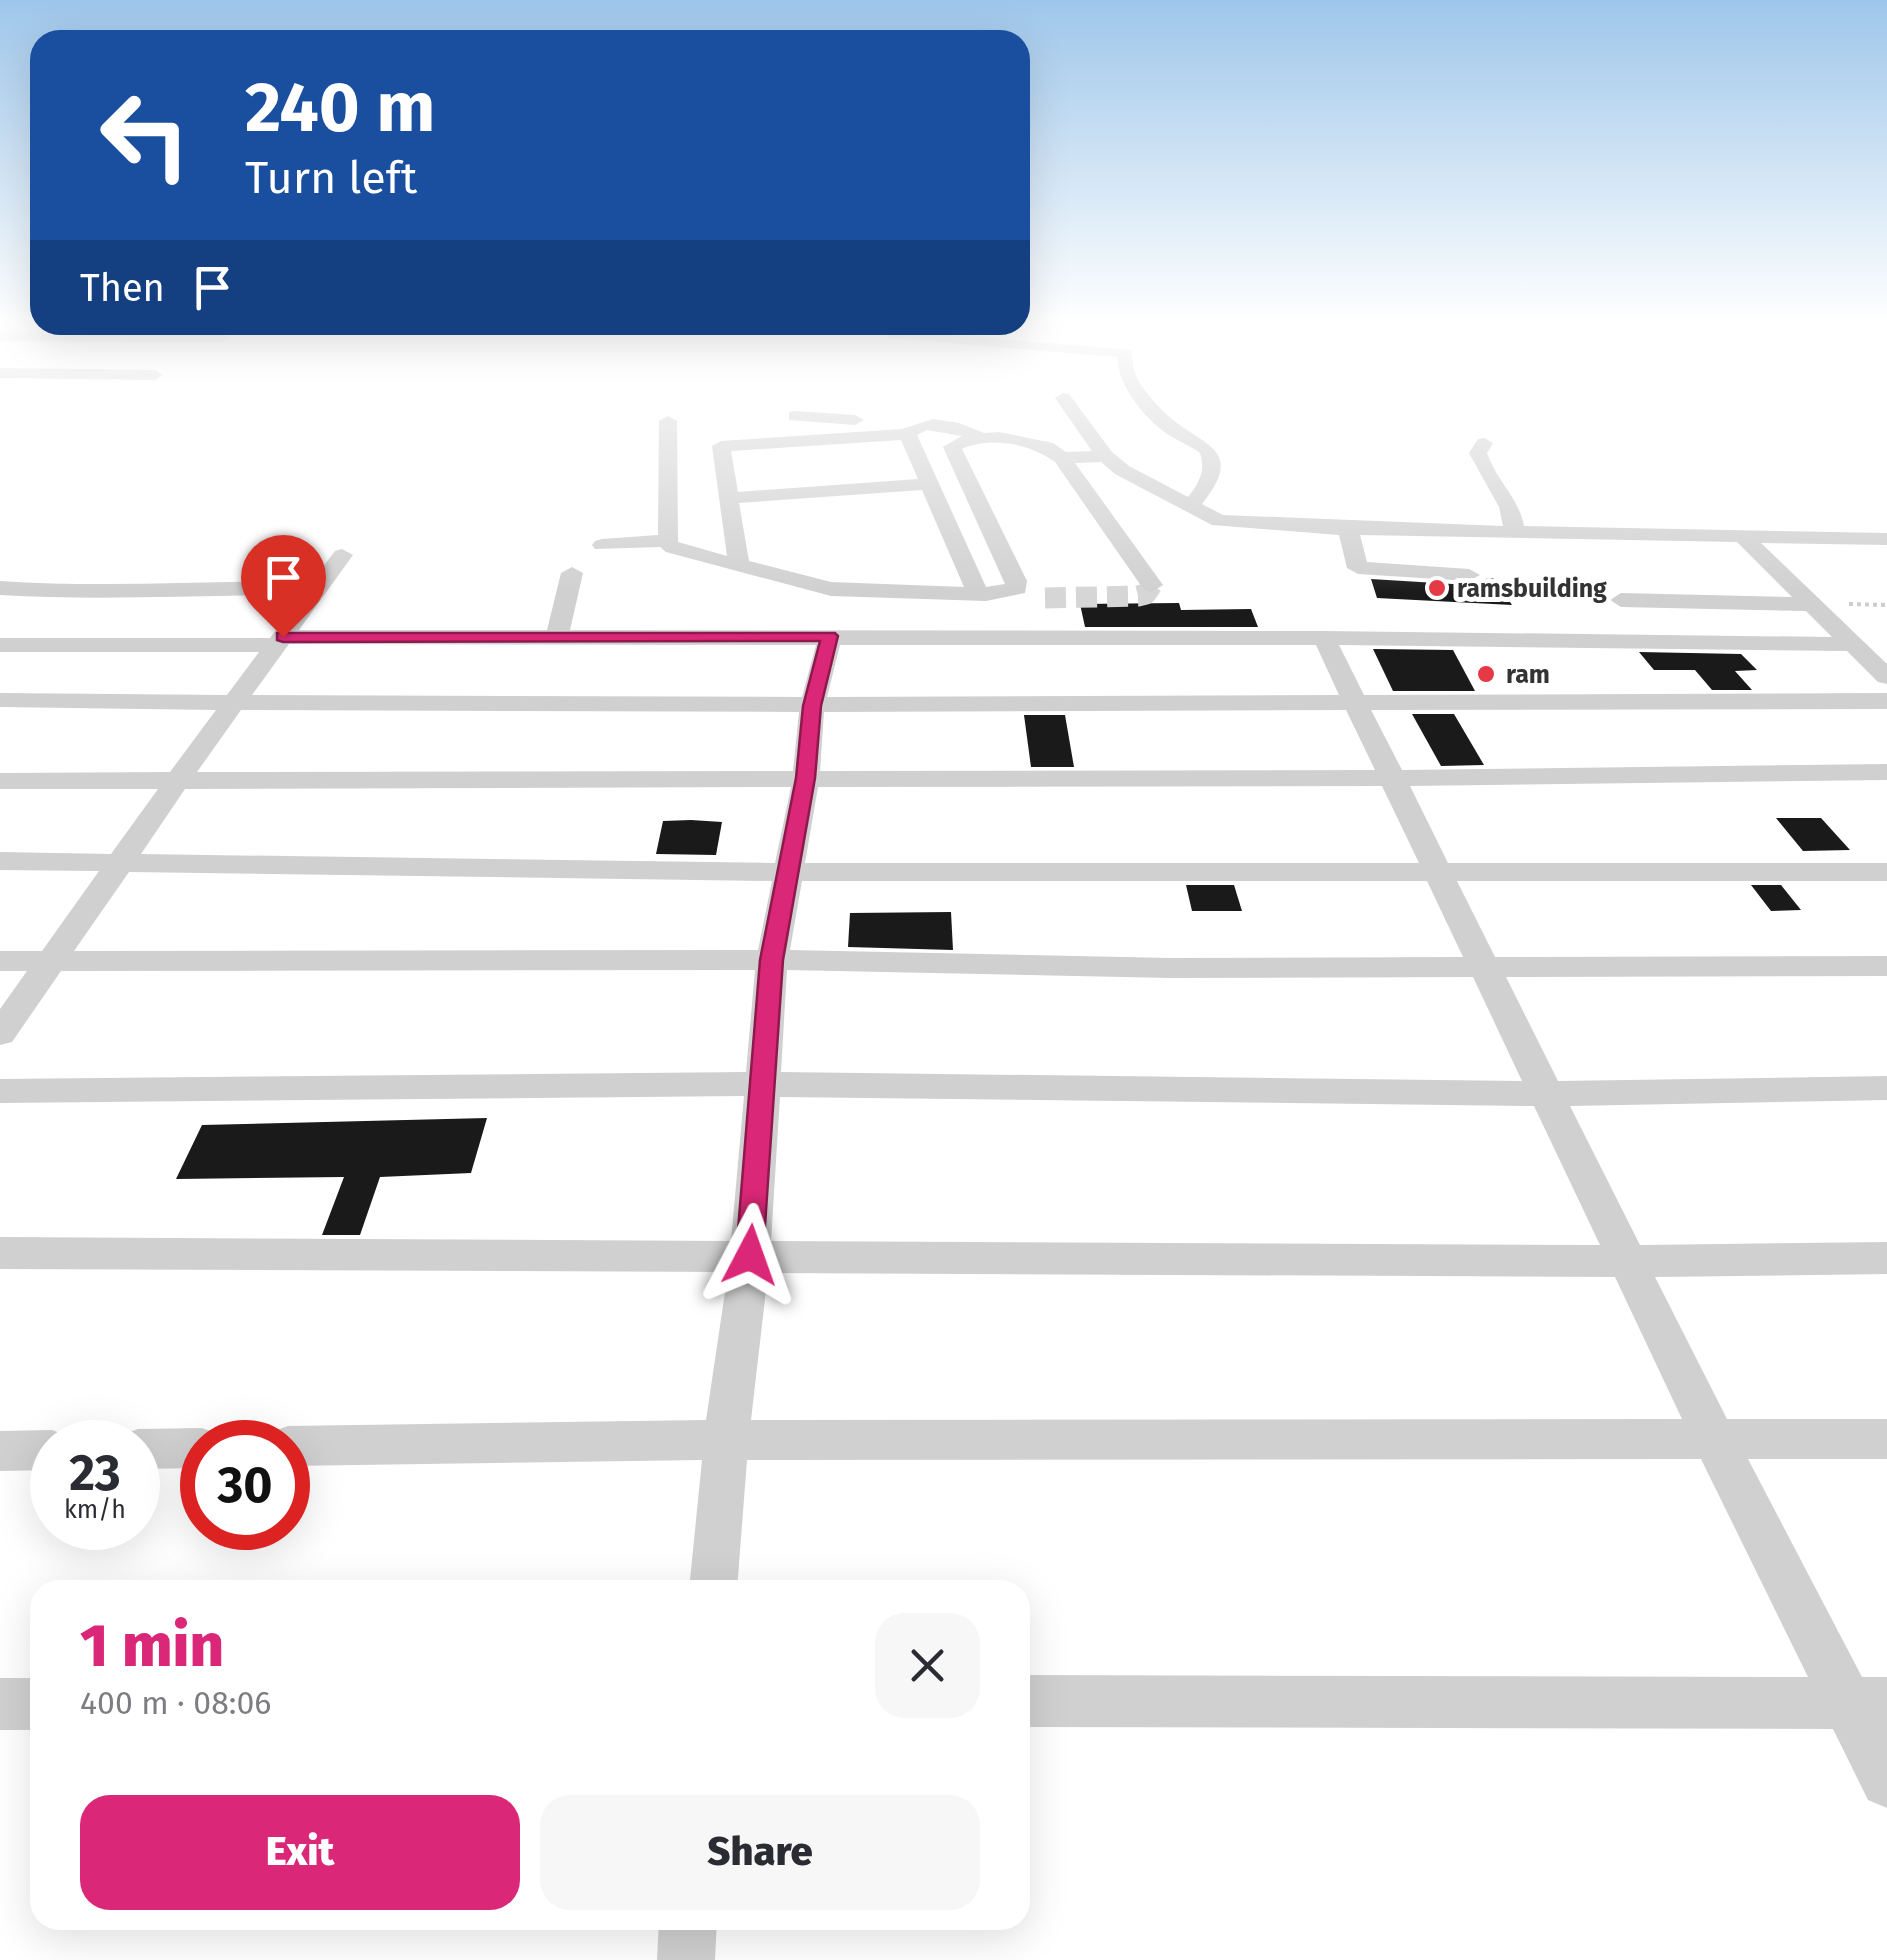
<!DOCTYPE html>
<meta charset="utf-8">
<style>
body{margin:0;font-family:"Fira Sans",sans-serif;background:#f7f7f7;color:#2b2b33;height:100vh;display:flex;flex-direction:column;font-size:38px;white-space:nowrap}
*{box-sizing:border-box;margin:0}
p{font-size:32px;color:#7c7c81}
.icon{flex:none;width:55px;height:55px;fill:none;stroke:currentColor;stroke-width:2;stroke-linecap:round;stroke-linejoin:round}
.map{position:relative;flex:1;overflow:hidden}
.sheet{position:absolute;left:30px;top:1580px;width:1000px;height:350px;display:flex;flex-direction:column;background:#fff;border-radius:30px;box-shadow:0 10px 40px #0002}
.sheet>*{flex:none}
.banner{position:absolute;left:30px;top:30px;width:1000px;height:305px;border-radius:30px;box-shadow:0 10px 40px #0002;background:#1a4fa0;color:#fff;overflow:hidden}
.speed{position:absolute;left:30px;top:1420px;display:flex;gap:20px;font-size:50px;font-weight:700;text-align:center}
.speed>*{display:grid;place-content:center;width:130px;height:130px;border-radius:50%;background:#fff;box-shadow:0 10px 40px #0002;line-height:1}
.speed small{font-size:25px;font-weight:400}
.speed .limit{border:15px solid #d22;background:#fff;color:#111}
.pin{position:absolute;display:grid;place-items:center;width:85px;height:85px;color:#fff;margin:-102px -42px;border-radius:50% 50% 50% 0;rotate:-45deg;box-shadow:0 0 10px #0007}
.pin .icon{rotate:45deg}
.me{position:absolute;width:110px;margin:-55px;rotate:4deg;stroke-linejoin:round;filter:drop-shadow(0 0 8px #0008)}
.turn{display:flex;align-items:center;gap:35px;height:210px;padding:0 50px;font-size:45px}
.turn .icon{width:130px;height:130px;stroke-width:2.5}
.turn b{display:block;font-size:70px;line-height:85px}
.then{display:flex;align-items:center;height:95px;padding:0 50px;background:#0003;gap:20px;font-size:38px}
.round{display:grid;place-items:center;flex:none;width:105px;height:105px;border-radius:30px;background:#f7f7f7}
.summary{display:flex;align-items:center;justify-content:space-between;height:170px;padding:0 50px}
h1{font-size:60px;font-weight:800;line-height:75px;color:#db2777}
.cta{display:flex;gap:20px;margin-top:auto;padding:20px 50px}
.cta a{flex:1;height:115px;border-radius:30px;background:#db2777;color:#fff;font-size:40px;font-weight:800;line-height:115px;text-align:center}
.cta a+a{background:#f7f7f7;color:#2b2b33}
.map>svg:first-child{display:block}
</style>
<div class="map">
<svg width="1887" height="1960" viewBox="0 0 1887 1960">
<rect width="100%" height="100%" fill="#fff"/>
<!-- building -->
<g fill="#1a1a1a">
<polygon points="1482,578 1494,578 1512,605 1377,598 1371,579 1469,585"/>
<polygon points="1179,603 1181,610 1251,609 1258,627 1085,627 1080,604"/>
<polygon points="1373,649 1453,650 1475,691 1393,691"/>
<polygon points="1639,652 1741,654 1757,670 1735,671 1752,690 1712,690 1695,670 1654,670"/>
<polygon points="1412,714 1454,714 1484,765 1441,766"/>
<polygon points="1024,715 1065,715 1074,767 1031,767"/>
<polygon points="1776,818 1821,818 1850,850 1803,851"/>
<polygon points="691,820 722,822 716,855 656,854 663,821"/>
<polygon points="1186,885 1234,885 1242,911 1192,911"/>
<polygon points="1751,885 1781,885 1801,910 1771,911"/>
<polygon points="951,912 953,950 848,947 850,913"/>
<polygon points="487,1118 471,1173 380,1177 360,1235 322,1235 344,1177 176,1179 202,1125"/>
</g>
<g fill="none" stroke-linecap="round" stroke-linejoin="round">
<!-- minor-tunnel -->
<polyline stroke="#d6d6d6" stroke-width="21" stroke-dasharray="21 10" stroke-linecap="butt" points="1045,598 1138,596 1146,594 1152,585"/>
<!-- path -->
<polyline stroke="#cdcdcd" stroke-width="4" stroke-dasharray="4 4" stroke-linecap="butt" points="1849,604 1887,605"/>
<!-- minor -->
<g fill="#d0d0d0" fill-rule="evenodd">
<path d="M893 330 1131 350C1133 357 1132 365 1135 373 1140 387 1153 401 1163 411 1197 446 1249 445 1202 504L1223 515 1503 526 1499 507 1469 453 1478 439 1484 438 1493 443 1487 453C1496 480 1519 498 1524 526L1887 533V545L1761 543 1887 664V684L1878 682 1847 651 1339 645 1364 695 1887 693V709L1371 710 1402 770 1887 764V780L1410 786 1448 863H1887V881H1457L1495 957 1887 956V976L1506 977 1558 1081 1887 1076V1100L1570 1106 1640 1245 1887 1242V1274L1655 1277 1727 1419H1887V1459H1748L1862 1677H1887V1808L1868 1800 1833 1729 1020 1727V1675L1808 1677 1701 1459 747 1460 737 1590H689L702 1460 288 1466V1442H267L272 1432 288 1426 706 1420 728 1272 0 1269V1237L731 1241 744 1096 0 1103V1079L746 1072 755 970 61 971 12 1042 0 1045V1009L27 971H0V951H42L99 871 0 870V852L111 854 158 789H0V773L170 772 216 710 0 707V693L227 695 259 652H0V638H270L302 595C201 595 100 601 0 595V581C103 588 208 581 312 581L335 551 342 549 353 555 299 630H547L561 573 572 567 583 573 570 630 1324 631 1832 637 1806 611 1621 607 1610 600 1621 593 1792 597 1737 542 1360 535 1367 562 1469 569 1480 575 1469 581 1358 574 1347 568 1339 535 1212 525 1115 474 1101 462 1075 463 1163 585 1152 592 1144 590 1055 462C1031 444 991 436 962 449L1027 581 1025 593 986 601 831 596 666 552 660 547 595 549 592 545 595 541 602 539 658 535 659 421 668 416 677 421 678 542 727 556 712 446 721 441 902 429 933 419 959 423 984 433 999 432 1053 443 1066 452 1092 451 1055 398 1063 393 1069 394 1112 452 1129 466 1188 497C1199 484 1206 470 1200 453 1191 446 1182 443 1172 437 1147 422 1118 387 1117 357L888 338V332ZM927 430 962 436 943 447 1005 584 986 587 917 435ZM901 440 918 479 738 492 731 451ZM922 490 964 587 831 582 749 561 739 503ZM289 644 816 645 802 697 252 695ZM840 645H1316L1339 695 827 697ZM241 710 799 712 793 771 197 772ZM1346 710 1375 770 820 771 824 712ZM1382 786 1419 863H805L818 787ZM791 787 775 863 141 854 185 789ZM129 872 772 881 758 950 74 951ZM802 881H1427L1463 957 1170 958 790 950ZM787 970 1170 978 1473 977 1522 1081 781 1072ZM780 1097 1534 1106 1600 1245 771 1241ZM768 1273 1615 1277 1682 1419 751 1420Z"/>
<polygon points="0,331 222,333 230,338 222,343 0,341"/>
<polygon points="0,368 155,370 163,375 155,380 0,378"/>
<polygon points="795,411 855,415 864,420 855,425 789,420 789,412"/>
<polygon points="202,1428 218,1434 222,1442 202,1442 202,1468 138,1469 138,1442 118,1442 122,1435 138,1429"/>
<polygon points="52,1430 68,1436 71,1442 52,1442 52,1470 0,1471 0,1431"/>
<rect x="0" y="1678" width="40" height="52"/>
<polygon points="659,1920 717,1920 715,1960 657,1960"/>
</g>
</g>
<!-- sky -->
<linearGradient id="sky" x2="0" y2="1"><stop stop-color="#9ec6ea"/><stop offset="0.54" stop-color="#fff"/><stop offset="1" stop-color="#fff" stop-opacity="0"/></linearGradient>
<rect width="1887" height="594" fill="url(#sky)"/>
<!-- route -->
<polygon fill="#db2777" stroke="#8e194d" stroke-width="2.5" points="277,633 835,633 838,636 821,706 815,778 783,960 763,1255 759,1263 750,1266 740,1263 736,1255 760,960 796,778 803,706 820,641 283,642 277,640"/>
<!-- markers -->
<g fill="#e63946" stroke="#fff" stroke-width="4">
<circle cx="1437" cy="588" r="10"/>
<circle cx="1486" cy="674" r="10"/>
</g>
<g text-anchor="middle" stroke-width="10" stroke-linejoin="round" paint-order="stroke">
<!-- far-poi labels -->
<g font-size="25" font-weight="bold" fill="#333" stroke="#fff" text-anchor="start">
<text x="1457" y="597">ramsbuilding</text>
<text x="1506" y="683">ram</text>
</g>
</g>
</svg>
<div class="speed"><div>23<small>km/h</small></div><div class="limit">30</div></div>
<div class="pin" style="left:283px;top:637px;background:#d93025"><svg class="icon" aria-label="arrive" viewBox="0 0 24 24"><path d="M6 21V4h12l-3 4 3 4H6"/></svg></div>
<svg class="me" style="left:750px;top:1255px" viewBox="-20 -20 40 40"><path d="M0-17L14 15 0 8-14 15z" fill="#db2777" stroke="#fff" stroke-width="4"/></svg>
<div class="banner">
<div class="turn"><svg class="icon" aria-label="left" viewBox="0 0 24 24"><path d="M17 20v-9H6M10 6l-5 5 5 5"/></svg><div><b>240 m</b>Turn left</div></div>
<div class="then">Then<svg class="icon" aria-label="arrive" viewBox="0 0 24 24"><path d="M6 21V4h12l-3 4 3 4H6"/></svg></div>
</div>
<section class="sheet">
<div class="summary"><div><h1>1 min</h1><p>400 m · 08:06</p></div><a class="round"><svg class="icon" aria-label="close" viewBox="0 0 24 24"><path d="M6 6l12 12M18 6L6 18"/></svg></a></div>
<div class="cta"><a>Exit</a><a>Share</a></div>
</section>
</div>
